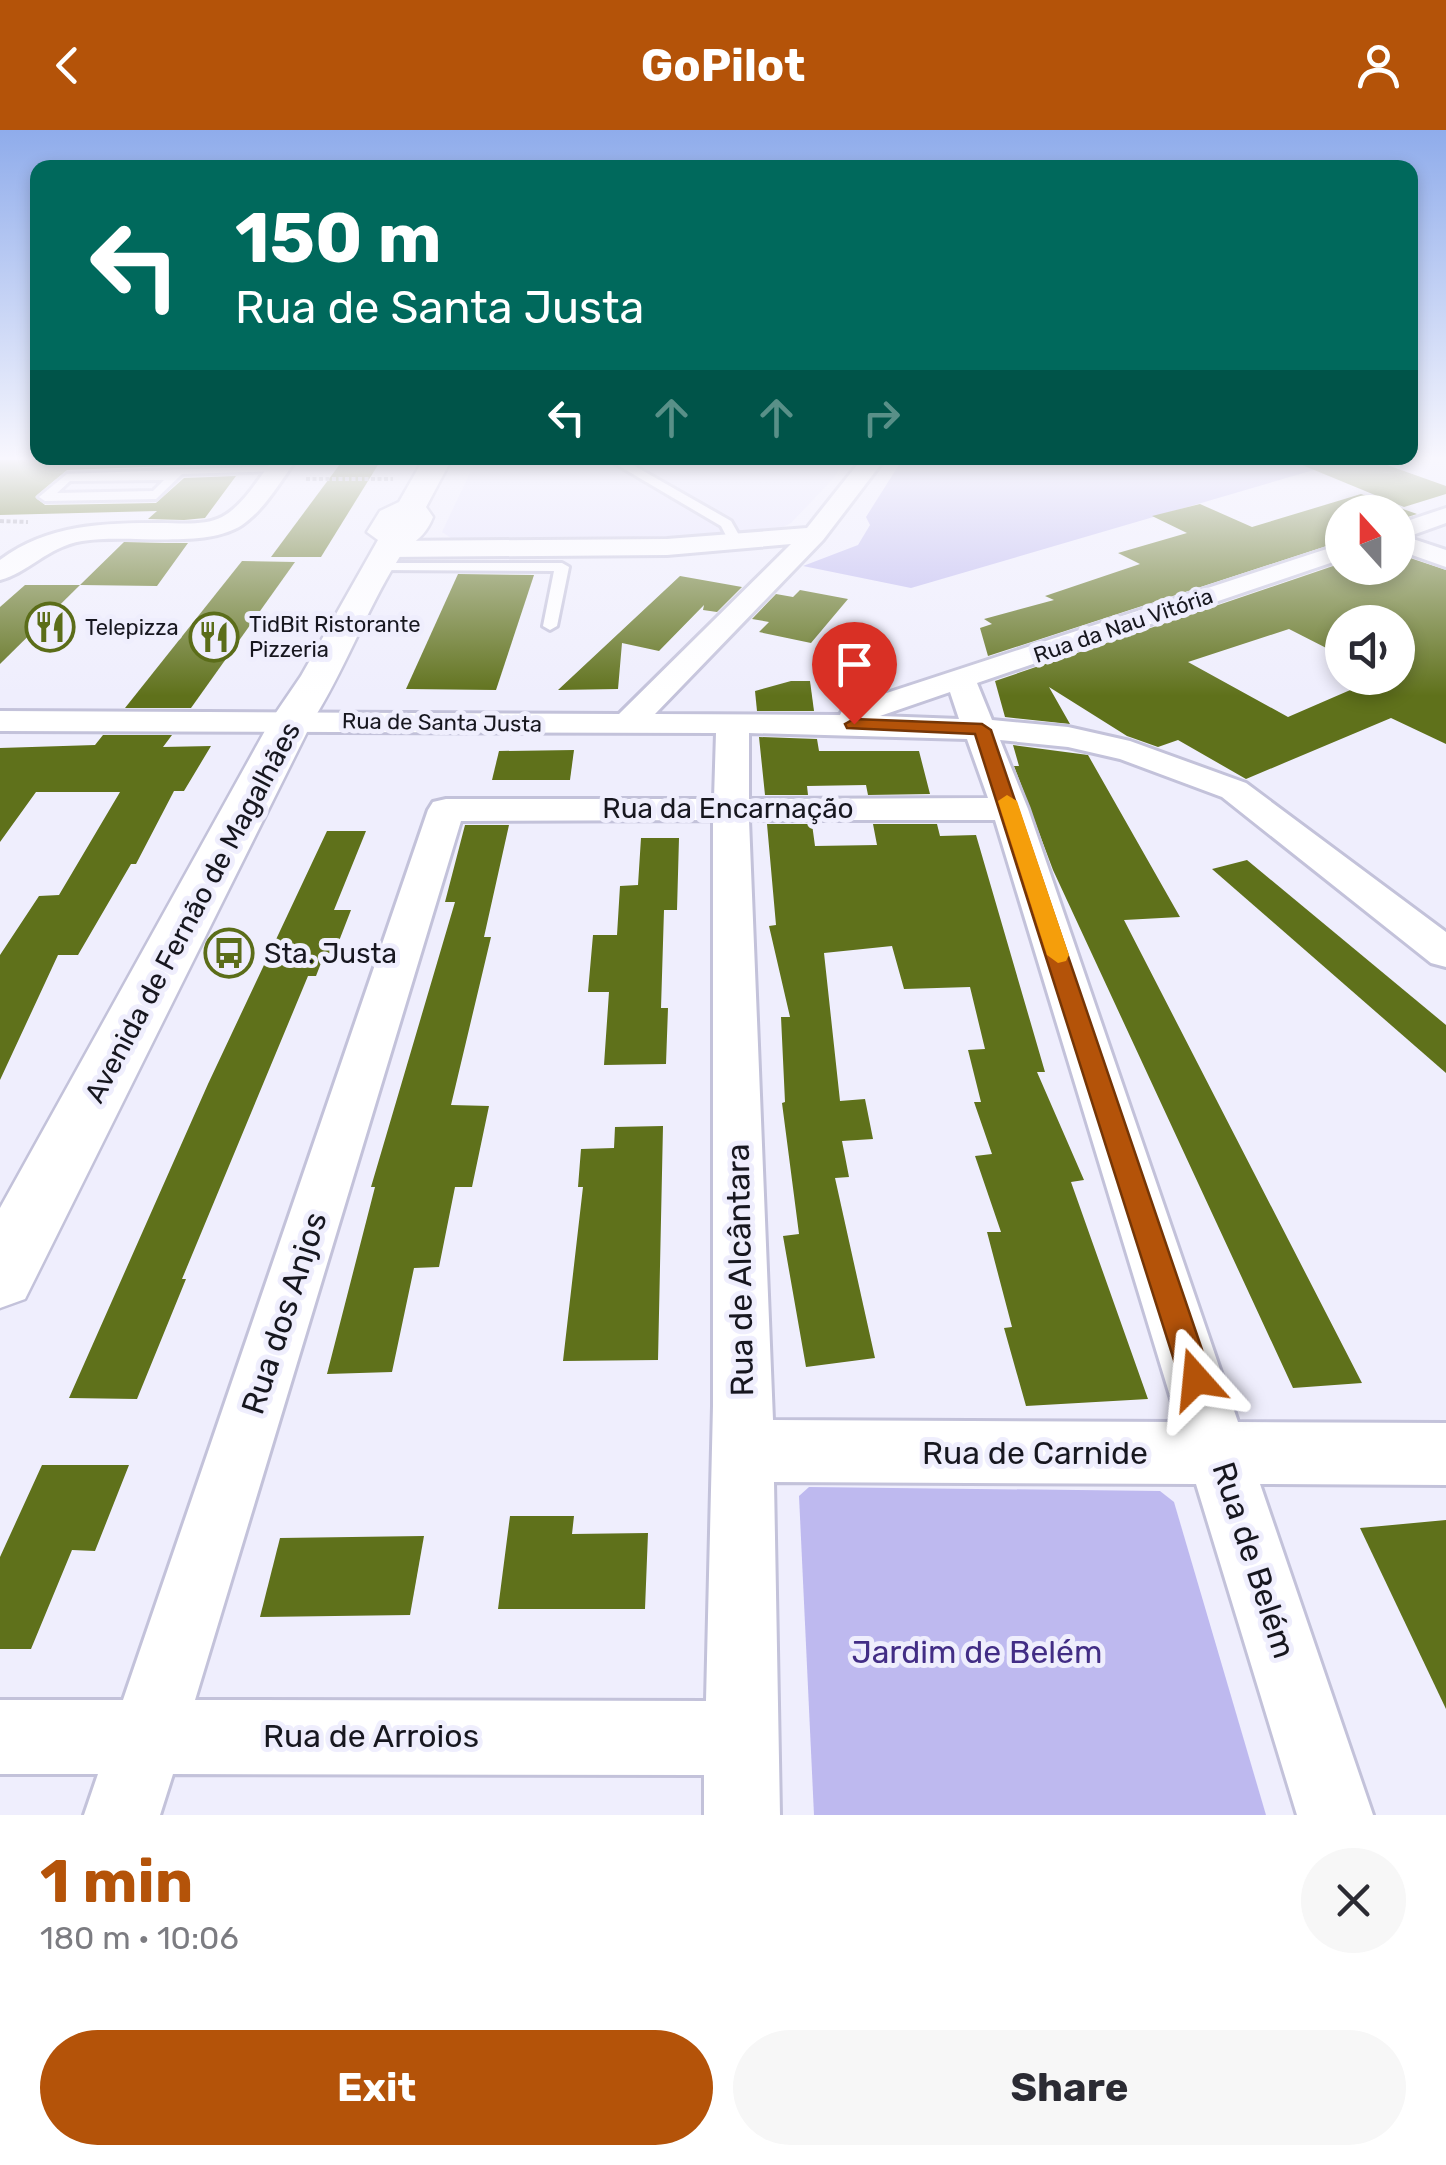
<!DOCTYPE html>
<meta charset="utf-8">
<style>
body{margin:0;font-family:Rubik,sans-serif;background:#f7f7f7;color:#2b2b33;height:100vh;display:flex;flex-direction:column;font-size:38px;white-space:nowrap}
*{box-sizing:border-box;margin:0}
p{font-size:32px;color:#7c7c81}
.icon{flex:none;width:55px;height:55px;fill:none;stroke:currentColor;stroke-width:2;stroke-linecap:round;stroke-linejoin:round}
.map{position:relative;height:1685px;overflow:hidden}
.panel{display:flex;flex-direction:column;background:#fff;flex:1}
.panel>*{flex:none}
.guide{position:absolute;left:30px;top:30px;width:1388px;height:305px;border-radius:20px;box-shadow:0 5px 15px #0003;background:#00695c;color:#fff;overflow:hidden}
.needle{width:65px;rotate:339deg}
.buttons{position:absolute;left:1325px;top:365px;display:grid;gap:20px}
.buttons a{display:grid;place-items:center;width:90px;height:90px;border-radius:50%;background:#fff;box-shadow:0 5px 15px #0003;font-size:50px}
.pin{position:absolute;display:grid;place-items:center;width:85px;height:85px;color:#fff;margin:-102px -42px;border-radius:50% 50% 50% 0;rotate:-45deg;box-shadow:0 0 10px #0007}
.pin .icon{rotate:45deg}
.me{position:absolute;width:110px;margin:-55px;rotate:342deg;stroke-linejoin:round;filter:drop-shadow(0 0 8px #0008)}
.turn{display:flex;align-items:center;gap:35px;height:210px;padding:0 40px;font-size:45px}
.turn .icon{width:130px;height:130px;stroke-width:2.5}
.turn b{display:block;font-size:70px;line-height:85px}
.lanes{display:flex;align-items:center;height:95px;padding:0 40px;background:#0003;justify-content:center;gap:50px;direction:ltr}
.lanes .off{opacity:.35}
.round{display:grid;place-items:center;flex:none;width:105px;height:105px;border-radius:52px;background:#f7f7f7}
.headline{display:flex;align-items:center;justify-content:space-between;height:170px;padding:0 40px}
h1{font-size:60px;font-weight:700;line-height:75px;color:#b45309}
.action{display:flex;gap:20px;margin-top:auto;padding:20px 40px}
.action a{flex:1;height:115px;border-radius:60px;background:#b45309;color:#fff;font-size:40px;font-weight:700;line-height:115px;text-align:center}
.action a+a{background:#f7f7f7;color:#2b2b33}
header{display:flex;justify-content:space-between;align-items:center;height:130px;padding:0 40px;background:#b45309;color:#fff;font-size:45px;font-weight:700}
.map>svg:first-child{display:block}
</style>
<header><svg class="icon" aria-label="back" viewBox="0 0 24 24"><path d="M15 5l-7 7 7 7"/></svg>GoPilot<svg class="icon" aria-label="person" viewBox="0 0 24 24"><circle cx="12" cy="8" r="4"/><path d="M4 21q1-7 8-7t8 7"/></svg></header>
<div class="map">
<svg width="1446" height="1685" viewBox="0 0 1446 1685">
<rect width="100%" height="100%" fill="#efeefd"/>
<!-- built -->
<polygon fill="#e4e2fc" points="476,330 844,330 834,348 791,393 779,399 680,407 451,408 442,402"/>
<!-- green -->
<g fill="#beb9ef">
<polygon points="902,330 1348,330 911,458 803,436 858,415 870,395 866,387"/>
<polygon points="809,1357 1160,1361 1174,1372 1266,1685 814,1685 799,1366"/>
</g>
<!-- building -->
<g fill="#5f711b" fill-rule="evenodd">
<polygon points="0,330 247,330 245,333 67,340 35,367 45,375 156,373 184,348 236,346 205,388 184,390 148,389 157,381 0,385"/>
<polygon points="343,330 381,330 321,427 271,427"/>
<polygon points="1290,330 1373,330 1446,356 1446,364 1404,377"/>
<polygon points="1361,364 1417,384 1398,390 1398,382 1342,382 1342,411 988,526 980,498 992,494 984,489 1054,470 1045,466 1140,434 1118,423 1187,403 1152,386 1200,374 1252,397"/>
<polygon points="124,412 165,413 188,413 157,456 80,455"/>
<path d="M1398 424 1446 440V614L1391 588 1246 649 1178 610 1158 617 1127 606 1049 557 1070 594 1005 587 995 551 1342 433V438H1398ZM1342 492H1398V548H1378L1288 587 1188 532 1289 499 1342 526Z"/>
<polygon points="242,431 295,432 191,578 125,578"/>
<polygon points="458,444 534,445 496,560 406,559"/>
<polygon points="680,446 742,457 717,482 703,480 704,475 659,521 622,513 618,559 558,560"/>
<polygon points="25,455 80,455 0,534 0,477"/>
<polygon points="800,460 848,469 811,513 759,502 769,492 752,489 776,464 793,467"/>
<polygon points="791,551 810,551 814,581 757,581 755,561"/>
<polygon points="103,605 172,605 163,617 211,616 184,661 174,661 136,734 131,734 78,825 58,825 0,950 0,825 39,766 59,765 120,662 36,662 0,712 0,618 95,615"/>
<polygon points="759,607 817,609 819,621 919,621 930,664 868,665 866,655 807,656 808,665 765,665"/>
<polygon points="1013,615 1088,625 1180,787 1124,790 1362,1253 1293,1258 1053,740 1014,636 1019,636"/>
<polygon points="574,620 570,650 492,650 499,621"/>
<polygon points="767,694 812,694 815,716 877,715 873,694 937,694 940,706 976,705 1045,942 1037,942 1084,1050 1071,1052 1148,1269 1026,1276 1004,1198 1012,1197 987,1102 1001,1102 975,1026 992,1024 974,972 981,972 968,920 985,919 970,857 904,859 892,816 824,823 840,971 865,969 873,1009 842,1011 849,1047 835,1048 875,1228 806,1237 783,1106 799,1104 782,973 785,972 781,887 790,887 769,796 776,795"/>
<polygon points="465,695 509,695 484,807 491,807 451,975 489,976 472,1057 455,1057 439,1137 414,1138 392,1242 327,1244 375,1057 371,1057 455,772 445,772"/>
<polygon points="327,701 366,701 334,780 351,780 332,829 323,828 316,846 308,846 182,1149 186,1149 137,1269 69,1268 208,954"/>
<polygon points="641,708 679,708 677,780 664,780 661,878 668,878 666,934 604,935 609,862 588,862 593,805 617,805 620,756 638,755"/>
<polygon points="1247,730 1446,895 1446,943 1212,739"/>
<polygon points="663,996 658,1230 563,1231 583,1057 578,1057 581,1019 614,1018 615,997"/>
<polygon points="42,1335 129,1335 95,1421 72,1420 31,1519 0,1519 0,1427"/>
<polygon points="510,1386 574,1386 572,1404 648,1403 645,1479 498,1479"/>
<polygon points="1446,1390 1446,1579 1360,1398"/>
<polygon points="424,1406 410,1485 260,1487 280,1408"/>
</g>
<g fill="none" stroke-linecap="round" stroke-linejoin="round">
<!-- lane casing -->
<g stroke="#c3c2da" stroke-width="6">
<g id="lane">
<polygon points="609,330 624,330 731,391 744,414 732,417 721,396"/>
<path d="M277 336 281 341 182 344 156 369 45 371 39 367 67 344ZM164 350 153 361 57 363 70 351Z"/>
<polygon points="373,433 562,433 569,437 557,496 550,500 543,496 554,441 378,440 373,439"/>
</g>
</g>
<!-- street casing -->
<g stroke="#c3c2da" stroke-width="6">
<g id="street">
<path d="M273 330H296C280 352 264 380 242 395 204 420 128 403 82 411 47 417 28 443 0 450V430C48 394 104 393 161 393 180 393 205 396 222 387 244 375 258 349 273 330Z"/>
<path d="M861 330H884L823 410 655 584 840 585 844 577 1342 414V429L977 553 992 590 1068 597 1130 611 1246 653 1446 802V837L1431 833 1222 667 1120 629 1068 617 1000 610 1028 679 1238 1292 1446 1293V1355L1260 1354 1373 1685H1297L1196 1354 774 1352 780 1685H704V1645L173 1644 160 1685H84L98 1644H0V1570H123L428 680 433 672 446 669H714L716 603 0 601V581L619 584 791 414 667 425 387 427 374 419 387 411 667 409 807 398ZM950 562 959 589 880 586ZM749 603 967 609 988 668 749 669ZM713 690V1276L706 1571 195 1570 461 691ZM749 690H995L1178 1292 773 1290Z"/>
<polygon points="1446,378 1446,393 1407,407 1446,420 1446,437 1398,420 1398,394"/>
</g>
</g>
<!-- primary casing -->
<g stroke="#c3c2da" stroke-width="5">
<path id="primary" d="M423 330H451L426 377 433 387C423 412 410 411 399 428 366 480 346 538 313 590L25 1169 0 1178V1078L271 590 301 546 378 410 367 402 380 381 399 372Z"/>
</g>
<!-- path -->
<g stroke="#a2a1ae" stroke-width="4" stroke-dasharray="4 2.5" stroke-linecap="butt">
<polyline points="306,349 393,349"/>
<polyline points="0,391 28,392"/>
</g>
<!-- lane -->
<use href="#lane" fill="#fff" fill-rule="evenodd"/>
<!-- street -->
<use href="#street" fill="#fff" fill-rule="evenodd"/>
<!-- primary -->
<use href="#primary" fill="#fff" fill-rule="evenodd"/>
</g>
<!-- sky -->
<linearGradient id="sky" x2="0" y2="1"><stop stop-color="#8faceb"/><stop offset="0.58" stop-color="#f8f7fe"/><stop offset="1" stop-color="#f8f7fe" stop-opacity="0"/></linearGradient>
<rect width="1446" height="566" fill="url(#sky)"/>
<!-- route -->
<polygon fill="#b45309" stroke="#753606" stroke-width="2.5" points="854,589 982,594 991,600 1212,1249 1207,1260 1196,1264 1185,1260 1180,1249 975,604 847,598 845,594"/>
<!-- slow -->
<polygon fill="#f59e0b" points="1007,665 1017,671 1069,825 1066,831 1058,833 1047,825 998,671"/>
<!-- icons -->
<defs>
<g id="restaurant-ring" transform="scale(2.5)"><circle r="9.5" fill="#efeefd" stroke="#5b6d19" stroke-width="1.5"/><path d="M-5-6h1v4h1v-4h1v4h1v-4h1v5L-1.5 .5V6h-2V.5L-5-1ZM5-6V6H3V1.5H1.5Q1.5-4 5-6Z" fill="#5b6d19"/></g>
<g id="bus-ring" transform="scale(2.5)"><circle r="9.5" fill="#efeefd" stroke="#5b6d19" stroke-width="1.5"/><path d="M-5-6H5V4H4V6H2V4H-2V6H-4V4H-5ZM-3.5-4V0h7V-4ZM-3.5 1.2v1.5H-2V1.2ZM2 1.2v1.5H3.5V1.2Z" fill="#5b6d19"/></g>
</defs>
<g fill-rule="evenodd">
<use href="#restaurant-ring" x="50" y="497"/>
<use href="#restaurant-ring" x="214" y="507"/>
<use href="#bus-ring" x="229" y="823"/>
</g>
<g text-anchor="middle" stroke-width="10" stroke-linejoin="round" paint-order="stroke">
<!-- far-poi labels -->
<g font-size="22" fill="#17171f" stroke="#efeefd" text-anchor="start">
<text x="249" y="502">TidBit Ristorante<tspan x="249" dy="25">Pizzeria</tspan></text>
<text x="85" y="505">Telepizza</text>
</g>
<!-- far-street labels -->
<g font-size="22" fill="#17171f" stroke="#efeefd">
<text transform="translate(1123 495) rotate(-19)" y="8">Rua da Nau Vitória</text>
<text transform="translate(442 592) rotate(1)" y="8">Rua de Santa Justa</text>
</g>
<!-- street labels -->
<g font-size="28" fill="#17171f" stroke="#efeefd">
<text x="728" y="688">Rua da Encarnação</text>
<text transform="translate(192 782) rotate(-62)" y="10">Avenida de Fernão de Magalhães</text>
</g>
<!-- poi labels -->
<g font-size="28" fill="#17171f" stroke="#efeefd" text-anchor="start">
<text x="264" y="833">Sta. Justa</text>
</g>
<!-- near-street labels -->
<g font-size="32" fill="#17171f" stroke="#efeefd">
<text transform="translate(740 1140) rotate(-91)" y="11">Rua de Alcântara</text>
<text transform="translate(284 1183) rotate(-72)" y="11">Rua dos Anjos</text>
<text x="1035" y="1334">Rua de Carnide</text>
<text transform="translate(1254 1430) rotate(72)" y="11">Rua de Belém</text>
<text x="371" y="1617">Rua de Arroios</text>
</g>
<!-- near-park labels -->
<g font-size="32" fill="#422d85" stroke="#efeefd">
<text x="977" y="1533">Jardim de Belém</text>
</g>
</g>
</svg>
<div class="buttons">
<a><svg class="needle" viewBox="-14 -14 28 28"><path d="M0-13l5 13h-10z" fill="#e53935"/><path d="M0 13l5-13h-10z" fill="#7c7c81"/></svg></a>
<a><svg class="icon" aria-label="sound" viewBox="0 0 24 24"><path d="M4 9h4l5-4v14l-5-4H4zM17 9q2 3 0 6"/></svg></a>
</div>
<div class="pin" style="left:854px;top:594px;background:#d93025"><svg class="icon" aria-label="arrive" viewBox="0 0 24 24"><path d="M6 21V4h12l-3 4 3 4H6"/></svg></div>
<svg class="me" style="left:1196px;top:1249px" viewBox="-20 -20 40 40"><path d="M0-17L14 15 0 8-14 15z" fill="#b45309" stroke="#fff" stroke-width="4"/></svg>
<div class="guide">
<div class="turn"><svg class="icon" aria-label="left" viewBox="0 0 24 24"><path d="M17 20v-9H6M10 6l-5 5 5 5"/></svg><div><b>150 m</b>Rua de Santa Justa</div></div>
<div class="lanes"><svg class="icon" aria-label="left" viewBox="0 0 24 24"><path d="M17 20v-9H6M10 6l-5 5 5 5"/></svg><svg class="icon off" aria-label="ahead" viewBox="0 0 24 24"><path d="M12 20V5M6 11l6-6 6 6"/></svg><svg class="icon off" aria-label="ahead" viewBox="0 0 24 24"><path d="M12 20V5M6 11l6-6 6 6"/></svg><svg class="icon off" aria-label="right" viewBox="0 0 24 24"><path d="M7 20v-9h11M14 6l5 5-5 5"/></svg></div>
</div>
</div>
<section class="panel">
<div class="headline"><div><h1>1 min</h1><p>180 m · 10:06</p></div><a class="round"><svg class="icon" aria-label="close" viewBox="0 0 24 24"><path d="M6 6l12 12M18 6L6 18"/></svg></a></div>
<div class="action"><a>Exit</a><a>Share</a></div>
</section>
